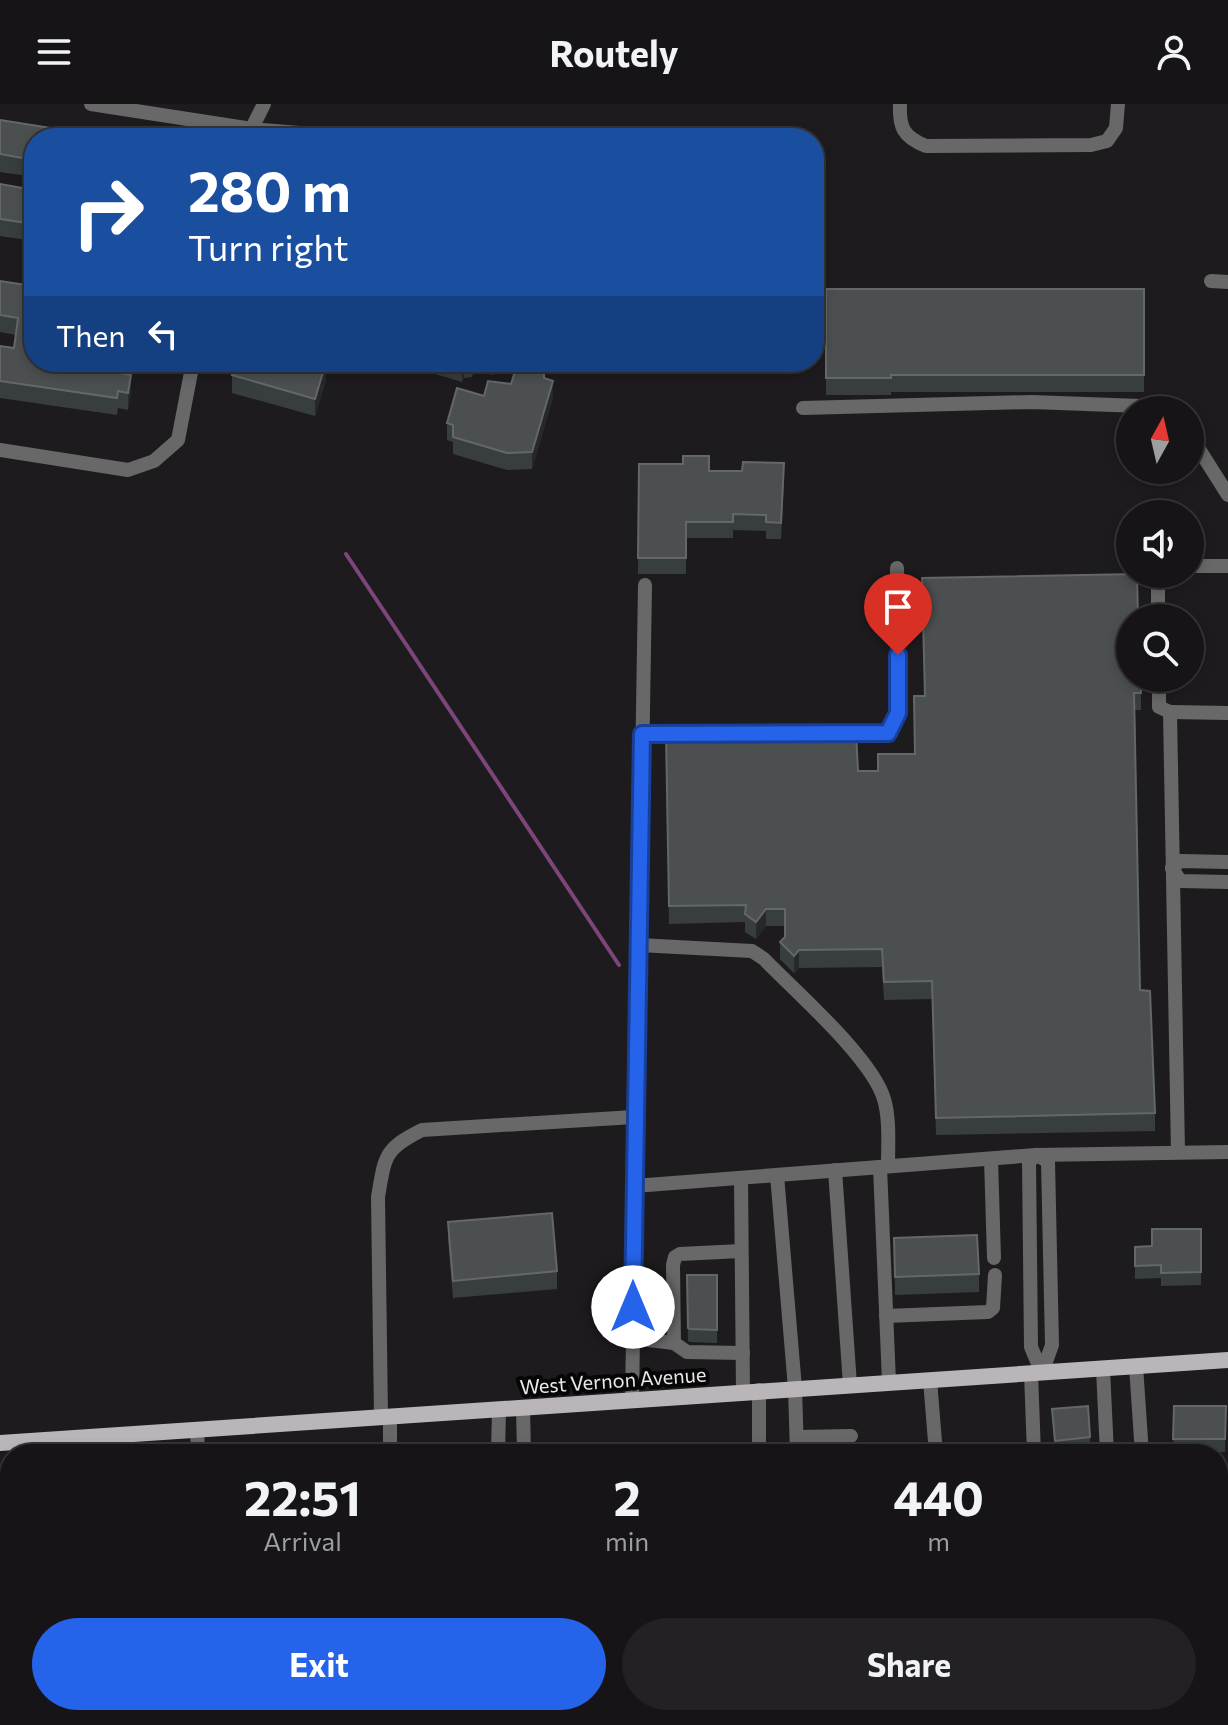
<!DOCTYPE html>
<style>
body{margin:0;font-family:Commissioner,sans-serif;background:#232123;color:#f1f3f6;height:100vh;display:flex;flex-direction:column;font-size:30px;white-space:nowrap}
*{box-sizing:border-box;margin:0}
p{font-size:26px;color:#9e9ea1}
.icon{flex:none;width:44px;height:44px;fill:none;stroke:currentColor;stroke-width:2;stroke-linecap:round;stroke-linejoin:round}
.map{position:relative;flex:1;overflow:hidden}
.details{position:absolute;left:0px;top:1340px;width:1228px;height:282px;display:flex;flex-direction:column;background:#161416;border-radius:32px 32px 0 0;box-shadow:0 4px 12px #0003,0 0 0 2px #353335}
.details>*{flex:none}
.hud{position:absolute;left:24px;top:24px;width:800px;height:244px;border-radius:32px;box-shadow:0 4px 12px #0003,0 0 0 2px #353335;background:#1a4fa0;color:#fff;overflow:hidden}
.needle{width:52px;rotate:8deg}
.buttons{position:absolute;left:1116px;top:292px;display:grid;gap:16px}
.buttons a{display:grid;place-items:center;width:88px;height:88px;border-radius:50%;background:#161416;box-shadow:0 4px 12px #0003,0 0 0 2px #353335;font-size:40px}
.pin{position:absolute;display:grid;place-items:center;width:68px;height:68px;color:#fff;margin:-82px -34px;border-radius:50% 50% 50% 0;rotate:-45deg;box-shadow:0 0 8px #0007}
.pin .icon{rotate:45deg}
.me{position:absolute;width:88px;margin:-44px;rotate:0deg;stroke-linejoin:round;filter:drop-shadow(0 0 6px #0008)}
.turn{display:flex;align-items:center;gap:28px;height:168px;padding:0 32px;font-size:36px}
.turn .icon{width:104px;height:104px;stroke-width:2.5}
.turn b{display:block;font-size:56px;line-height:68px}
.then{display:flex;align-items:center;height:76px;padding:0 32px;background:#0003;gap:16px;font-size:30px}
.eta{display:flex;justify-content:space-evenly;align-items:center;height:136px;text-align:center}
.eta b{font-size:48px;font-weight:700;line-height:56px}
.cta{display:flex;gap:16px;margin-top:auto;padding:16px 32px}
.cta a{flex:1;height:92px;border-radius:48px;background:#2563eb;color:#fff;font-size:32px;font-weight:700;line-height:92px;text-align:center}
.cta a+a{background:#232123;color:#f1f3f6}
header{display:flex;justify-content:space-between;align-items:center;height:104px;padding:0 32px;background:#161416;font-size:36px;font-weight:700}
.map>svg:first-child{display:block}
</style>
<header><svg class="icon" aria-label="menu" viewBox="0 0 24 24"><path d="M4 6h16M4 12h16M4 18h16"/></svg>Routely<svg class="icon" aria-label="person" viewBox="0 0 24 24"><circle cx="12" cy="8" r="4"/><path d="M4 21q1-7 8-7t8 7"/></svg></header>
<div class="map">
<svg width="1228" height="1621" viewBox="0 0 1228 1621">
<rect width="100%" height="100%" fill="#1e1b1e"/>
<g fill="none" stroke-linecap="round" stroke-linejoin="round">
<!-- stream -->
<g stroke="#7c467c" stroke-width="4">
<polyline points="346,450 619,861"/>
<polyline points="1208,1612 1218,1621"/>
</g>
<!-- minor -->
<g stroke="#696869" stroke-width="14">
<polyline points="91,0 252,25 361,34"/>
<path d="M900 0C899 23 903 33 926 42L1091 41 1107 37 1116 24 1118 0"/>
<polyline points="247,34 264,0"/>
<polyline points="1211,177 1228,178"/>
<polyline points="803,304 1031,298 1168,303 1171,306"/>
<polyline points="1190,331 1228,391"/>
<polyline points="0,346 128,366 154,357 178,336 193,258"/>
<polyline points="1190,462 1228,462"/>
<polyline points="1158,470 1158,514"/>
<polyline points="1159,574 1159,603 1170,608 1178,1048"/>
<polyline points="1170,608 1228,609"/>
<polyline points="838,629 888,629 898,609 897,464"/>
<polyline points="642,630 685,630"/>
<polyline points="1172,764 1180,777 1228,778"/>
<polyline points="1172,764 1180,757 1228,758"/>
<path d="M639 841 752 847 764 855C796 888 872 954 884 995 890 1015 888 1041 888 1062"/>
<polygon points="1036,1051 1048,1057 1052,1241 1042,1269 1031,1243 1029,1058"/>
<polyline points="991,1055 994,1154"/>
<polyline points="880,1063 889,1278"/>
<polyline points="835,1066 850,1281"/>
<polyline points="777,1071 795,1284 797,1350"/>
<polyline points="741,1074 743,1288"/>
<polyline points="634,1082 1036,1051 1228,1048"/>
<polyline points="886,1212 988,1208 993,1204 995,1171"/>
<polyline points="632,1234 674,1239 673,1161 675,1153 680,1150 741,1147"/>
<polyline points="674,1239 687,1248 743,1249"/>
<polyline points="1136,1262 1142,1350"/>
<polyline points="1103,1265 1107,1350"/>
<polyline points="1031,1269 1034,1350"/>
<polyline points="930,1276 936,1350"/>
<polyline points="759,1286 759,1350"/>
<polyline points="632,1296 645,481"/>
<polyline points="523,1303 524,1350"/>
<path d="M381 1313 378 1093C385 1052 384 1045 422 1026L634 1013"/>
<polyline points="390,1313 390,1350"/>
<polyline points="197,1326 198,1350"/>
<polyline points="798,1333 851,1332"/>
<polyline points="498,1350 499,1305"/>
<polyline points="0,1441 10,1443"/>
<polyline points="1218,1468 1228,1468"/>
<polyline points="1218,1511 1228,1519"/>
<polyline points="545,1612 549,1621"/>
<polyline points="1110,1612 1110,1621"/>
<polyline points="1141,1612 1141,1621"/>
<polyline points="173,1621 174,1612"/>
<polyline points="759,1621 759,1612"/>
<polyline points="787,1621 787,1612"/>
</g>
<!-- major -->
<polyline stroke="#b9b5b8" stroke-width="16" points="0,1339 1228,1256"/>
<!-- rail casing -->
<g stroke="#9d9a9d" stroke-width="7">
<g id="rail">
<polyline points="0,1539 10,1541"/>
<polyline points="273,1612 307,1621"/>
</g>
</g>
<!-- rail -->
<use href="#rail" stroke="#070607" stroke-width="4" stroke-dasharray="12" stroke-linecap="butt"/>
</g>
<!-- wall -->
<g fill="#383d3d">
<polygon points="0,16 34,34 34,73 0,68"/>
<polygon points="0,80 34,86 34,137 0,132"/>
<polygon points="0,177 26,181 34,258 122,269 131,288 128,306 118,304 117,311 0,294 0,242 14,244 16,231 0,228"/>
<polygon points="826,185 1144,185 1144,288 891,288 891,291 826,291"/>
<polygon points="235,258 326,258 326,276 315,312 232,289 232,271"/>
<polygon points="422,258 497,258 493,271 475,266 472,273 464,274 462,278 422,266"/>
<polygon points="544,274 553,294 532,365 507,366 453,350 453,338 447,336 447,319 484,292 511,280"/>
<polygon points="639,360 683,360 709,367 784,376 781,435 766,435 766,427 733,426 733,434 686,434 686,470 638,470"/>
<polygon points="1141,589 1141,606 1135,606 1140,886 1155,1009 1155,1027 936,1031 932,895 884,896 882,863 799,864 794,869 780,855 780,838 785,833 785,822 766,822 756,835 745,828 745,818 669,820 666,629 858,667 878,667 878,650 915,650 914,592"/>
<polygon points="448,1118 557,1167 557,1185 453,1194 448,1136"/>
<polygon points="1201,1125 1201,1181 1161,1182 1161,1174 1135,1175 1135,1143 1152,1142"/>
<polygon points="894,1134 979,1170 979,1188 895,1191"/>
<polygon points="687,1171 717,1171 717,1239 690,1238 688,1237"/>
<polygon points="1174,1302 1226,1302 1225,1348 1173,1348"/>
<polygon points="1052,1305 1090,1333 1090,1346 1055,1350"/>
<polygon points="1218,1530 1228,1538 1228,1569 1218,1562"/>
<rect x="595" y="1612" width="135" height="9"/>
</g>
<!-- shaded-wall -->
<g fill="#262829">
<polygon points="326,258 326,276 315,312 315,295"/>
<polygon points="464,258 464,274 462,278 462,261"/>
<polygon points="472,258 475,258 475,266 472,273"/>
<polygon points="493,258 497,258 493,271"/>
<polygon points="131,271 131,288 128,306 128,289"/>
<polygon points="553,277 553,294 532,365 532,348"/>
<polygon points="766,805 766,822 756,835 756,818"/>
<polygon points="799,846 799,864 794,869 794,852"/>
</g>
<!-- building -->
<g fill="#4b4f50" stroke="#646768" stroke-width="2">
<polygon points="0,16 114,34 34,34 34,56 0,50"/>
<polygon points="0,80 34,86 34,120 0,115"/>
<polygon points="28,168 34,169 34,258 100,258 122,261 120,269 131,271 128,289 118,287 117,294 0,277 0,242 14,244 18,214 0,211 0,177 26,181"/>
<polygon points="826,185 1144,185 1144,271 891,271 891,274 826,274"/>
<polygon points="236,258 326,258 315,295 232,271"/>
<polygon points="518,258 544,266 544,274 553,277 532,348 507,349 453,333 453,321 447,319 457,284 484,292 488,277 511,280"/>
<polygon points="683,352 709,352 709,367 742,367 743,358 784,359 781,419 766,418 766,411 733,410 733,418 686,418 686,454 638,454 639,360 683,360"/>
<polygon points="1137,470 1138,514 1130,514 1130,574 1140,574 1141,589 1134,589 1140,886 1150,887 1155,1009 936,1014 932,877 884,878 882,845 799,846 794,852 780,838 785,833 785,805 766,805 756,818 745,810 746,801 669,802 666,629 856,628 858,667 878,667 878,650 915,650 914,592 925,592 922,474"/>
<polygon points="552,1109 557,1167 453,1177 448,1118"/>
<polygon points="1152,1125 1201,1125 1201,1168 1161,1169 1161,1161 1135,1162 1135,1143 1152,1142"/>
<polygon points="977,1131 979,1170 895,1173 894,1134"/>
<polygon points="687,1171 717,1171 717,1226 690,1225 688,1224"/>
<polygon points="1088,1302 1090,1333 1055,1337 1052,1305"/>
<polygon points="1174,1302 1226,1302 1225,1335 1173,1335"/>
<polygon points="336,1343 375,1343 375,1350 335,1350"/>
<polygon points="1218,1530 1228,1538 1228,1561 1218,1553"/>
<polygon points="596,1612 681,1612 597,1619"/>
<rect x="841" y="1612" width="256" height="9"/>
</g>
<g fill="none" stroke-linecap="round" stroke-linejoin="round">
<!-- route casing -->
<g stroke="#184099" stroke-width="20">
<polyline id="route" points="633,1203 642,630 888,629 898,609 898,551"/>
</g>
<!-- route -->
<use href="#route" stroke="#2563eb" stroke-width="14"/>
</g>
<g text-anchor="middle" stroke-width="8" stroke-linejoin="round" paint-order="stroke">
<!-- street labels -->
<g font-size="20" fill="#eae8ea" stroke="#070607">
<text transform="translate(613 1277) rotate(-4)" y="7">West Vernon Avenue</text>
</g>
</g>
</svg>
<div class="buttons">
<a><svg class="needle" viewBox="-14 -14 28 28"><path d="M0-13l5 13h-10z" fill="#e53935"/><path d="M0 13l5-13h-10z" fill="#9e9ea1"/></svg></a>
<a><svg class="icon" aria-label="sound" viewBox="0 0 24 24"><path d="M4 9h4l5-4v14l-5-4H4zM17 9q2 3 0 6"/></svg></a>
<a><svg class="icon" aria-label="search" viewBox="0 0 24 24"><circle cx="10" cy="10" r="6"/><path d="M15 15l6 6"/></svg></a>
</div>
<div class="pin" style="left:898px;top:551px;background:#d93025"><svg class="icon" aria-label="arrive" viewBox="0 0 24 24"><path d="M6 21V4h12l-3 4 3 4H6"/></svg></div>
<svg class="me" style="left:633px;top:1203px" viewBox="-20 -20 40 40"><circle r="19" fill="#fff"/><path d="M0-13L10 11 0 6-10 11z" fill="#2563eb"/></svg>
<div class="hud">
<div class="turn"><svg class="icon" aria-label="right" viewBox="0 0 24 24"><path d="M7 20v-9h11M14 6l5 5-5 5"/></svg><div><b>280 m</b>Turn right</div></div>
<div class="then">Then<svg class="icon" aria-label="left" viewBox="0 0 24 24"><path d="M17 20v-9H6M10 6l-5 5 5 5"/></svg></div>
</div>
<section class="details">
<div class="eta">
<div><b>22:51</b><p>Arrival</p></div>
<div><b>2</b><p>min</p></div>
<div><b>440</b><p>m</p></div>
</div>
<div class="cta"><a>Exit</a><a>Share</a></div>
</section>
</div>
